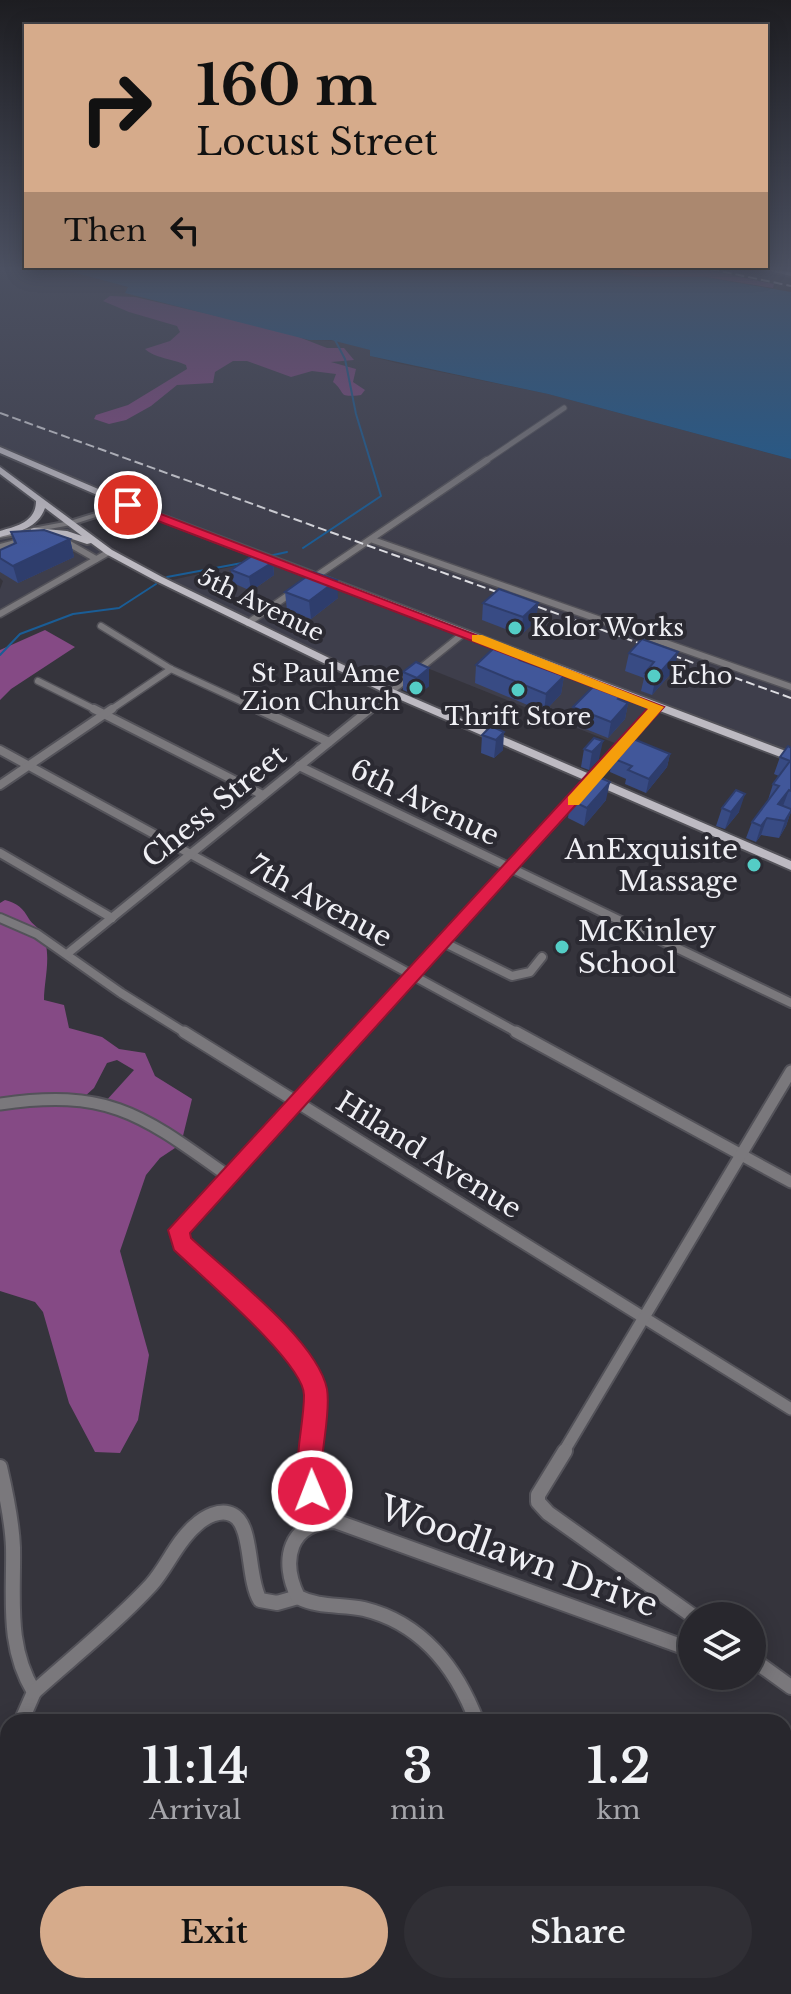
<!DOCTYPE html>
<style>
body{margin:0;font-family:"Libre Baskerville",serif;background:#302f35;color:#f1f3f6;height:100vh;display:flex;flex-direction:column;font-size:30px;white-space:nowrap}
*{box-sizing:border-box;margin:0}
p{font-size:26px;color:#a5a5aa}
.icon{flex:none;width:44px;height:44px;fill:none;stroke:currentColor;stroke-width:2;stroke-linecap:round;stroke-linejoin:round}
.map{position:relative;flex:1;overflow:hidden}
.sheet{position:absolute;left:0px;top:1714px;width:792px;height:280px;display:flex;flex-direction:column;background:#28272d;border-radius:24px 24px 0 0;box-shadow:0 4px 20px #0003,0 0 0 2px #444449}
.sheet>*{flex:none}
.top-card{position:absolute;left:24px;top:24px;width:744px;height:244px;border-radius:0px;box-shadow:0 4px 20px #0003,0 0 0 2px #444449;background:#d6ab8b;color:#111;overflow:hidden}
.buttons{position:absolute;left:678px;top:1602px;display:grid;gap:16px}
.buttons a{display:grid;place-items:center;width:88px;height:88px;border-radius:50%;background:#28272d;box-shadow:0 4px 20px #0003,0 0 0 2px #444449;font-size:40px}
.pin{position:absolute;display:grid;place-items:center;width:68px;height:68px;color:#fff;margin:-34px;border:4px solid #fff;border-radius:50%;box-shadow:0 2px 8px #0007}
.me{position:absolute;width:88px;margin:-44px;rotate:359deg;stroke-linejoin:round;filter:drop-shadow(0 0 6px #0008)}
.turn{display:flex;align-items:center;gap:28px;height:168px;padding:0 40px;font-size:36px}
.turn .icon{width:104px;height:104px;stroke-width:2.5}
.turn b{display:block;font-size:56px;line-height:68px}
.then{display:flex;align-items:center;height:76px;padding:0 40px;background:#0003;gap:16px;font-size:30px}
.eta{display:flex;justify-content:space-evenly;align-items:center;height:136px;text-align:center}
.eta b{font-size:48px;font-weight:600;line-height:56px}
.primary-button{display:flex;gap:16px;margin-top:auto;padding:16px 40px}
.primary-button a{flex:1;height:92px;border-radius:48px;background:#d6ab8b;color:#111;font-size:32px;font-weight:600;line-height:92px;text-align:center}
.primary-button a+a{background:#302f35;color:#f1f3f6}
.map>svg:first-child{display:block}
</style>
<div class="map">
<svg width="791" height="1994" viewBox="0 0 791 1994">
<rect width="100%" height="100%" fill="#35343c"/>
<!-- built -->
<g fill="#3e3e4b">
<polygon points="0,269 61,269 130,288 210,315 313,340 336,341 371,350 370,356 396,363 548,394 791,459 791,757 657,707 622,746 422,666 391,692 163,582 266,559 128,505 0,450"/>
<polygon points="71,523 109,552 0,614 0,589 3,581 0,578 0,536"/>
</g>
<!-- forest -->
<g fill="#854a85" fill-rule="evenodd">
<polygon points="601,269 703,269 774,284 773,288 705,277 637,277"/>
<path d="M110 296 135 297 286 332 327 348H344L354 360 331 362 356 369 353 382 365 390 361 395C336 398 347 393 333 382L336 374 312 371 291 377 247 361H233L215 372 213 383 177 385 151 406 126 420 109 424 94 419 96 415 128 405 187 369 186 365C174 359 154 358 145 349L170 341 180 332 177 326 129 312 103 301Z"/>
<polygon points="45,630 75,647 11,689 0,700 0,650"/>
<path d="M5 900C17 903 23 908 29 919 32 924 38 927 41 932 53 952 44 979 44 1000L64 1005 69 1028 102 1037 119 1049 145 1053 155 1076 192 1099 181 1144 160 1158 146 1175 120 1251 149 1355 138 1420 120 1453 95 1452 69 1403 43 1312 35 1302 0 1291V903ZM117 1060 134 1070 105 1102 84 1097 94 1088 107 1063Z"/>
<polygon points="7,1788 8,1986 107,1986 104,1994 0,1994 0,1791"/>
<polygon points="784,1846 791,1849 791,1994 665,1994 663,1986 784,1986"/>
<polygon points="368,1986 444,1986 445,1994 368,1994"/>
</g>
<!-- water -->
<polygon fill="#1a5d96" points="61,269 601,269 637,277 705,277 791,292 791,459 548,394 370,356 370,350 331,340 309,340 125,293 128,287"/>
<g fill="none" stroke-linecap="round" stroke-linejoin="round">
<!-- stream -->
<g stroke="#1a5d96" stroke-width="2">
<polyline points="303,548 381,496 356,414 345,359 335,340"/>
<polyline points="269,556 287,552"/>
<polyline points="167,577 242,563"/>
<polyline points="0,655 20,634 73,614 119,608 156,584"/>
</g>
<!-- minor-far4 casing -->
<g stroke="#535259" stroke-width="7">
<polyline id="minor-far4" points="484,462 564,408"/>
</g>
<!-- minor-far3 casing -->
<g stroke="#535259" stroke-width="9">
<g id="minor-far3">
<polyline points="61,539 96,559"/>
<polyline points="373,540 791,687"/>
<polyline points="0,547 23,541"/>
<polyline points="312,579 487,460"/>
<polyline points="0,614 109,552"/>
<polyline points="248,623 293,592"/>
<polyline points="101,626 171,669 262,711"/>
<polyline points="38,681 98,711"/>
<polyline points="109,711 171,669"/>
<polyline points="367,711 464,633"/>
<polyline points="653,711 657,707"/>
</g>
</g>
<!-- minor-far2 casing -->
<g stroke="#535259" stroke-width="12">
<g id="minor-far2">
<polyline points="94,709 263,795"/>
<polyline points="258,709 329,742"/>
<polyline points="0,750 520,1034"/>
<polyline points="299,766 791,1003"/>
<polyline points="590,783 655,709"/>
<polyline points="0,785 112,709"/>
<polyline points="0,853 112,918"/>
<polyline points="0,918 37,934 121,993 187,1034"/>
<polyline points="443,942 512,976 530,972 542,957"/>
<polyline points="67,954 370,709"/>
<polyline points="359,1034 577,796"/>
</g>
</g>
<!-- minor-far1 casing -->
<g stroke="#535259" stroke-width="15">
<g id="minor-far1">
<polyline points="184,1032 791,1409"/>
<polyline points="516,1032 791,1182"/>
<path d="M0 1104C110 1088 142 1115 228 1176"/>
<path d="M313 1453C314 1433 319 1411 316 1391 308 1346 216 1274 181 1243L179 1230 361 1032"/>
<polyline points="563,1453 791,1071"/>
</g>
</g>
<!-- minor casing -->
<g stroke="#535259" stroke-width="18">
<g id="minor">
<polyline points="313,1451 313,1486 322,1519"/>
<polyline points="565,1451 538,1495 538,1502 548,1513 693,1616"/>
<path d="M0 1467C6 1493 12 1520 13 1547 14 1598 6 1646 34 1692L21 1722"/>
<polyline points="752,1659 791,1687"/>
<path d="M34 1692C73 1657 116 1623 151 1585 167 1567 177 1541 195 1526 204 1517 221 1508 233 1515 253 1525 247 1579 260 1600L277 1603 298 1597"/>
<path d="M477 1722C457 1669 422 1623 364 1609 342 1604 319 1608 298 1597 280 1560 289 1522 335 1521L692 1650"/>
<polyline points="8,1783 8,1834"/>
<polyline points="144,1986 151,1994"/>
<polyline points="570,1986 572,1994"/>
</g>
</g>
<!-- tertiary casing -->
<g stroke="#535259" stroke-width="4">
<polygon id="tertiary" points="128,503 132,505 130,506 71,525 0,538 0,534 70,521"/>
</g>
<!-- primary casing -->
<g stroke="#535259" stroke-width="4">
<g id="primary">
<polygon points="0,447 131,503 791,753 791,761 125,507 0,453"/>
<path d="M0 467 112 550 162 577 395 690 791 861V870L387 694 156 581 106 554 91 543 87 544 66 537 31 533V529L34 528 67 531 82 536 45 508C38 528 18 532 0 537V531C17 526 36 522 36 501L0 474Z"/>
</g>
</g>
<!-- trunk casing -->
<g stroke="#535259" stroke-width="4">
<polygon id="trunk" points="765,269 791,272 791,276 766,270"/>
</g>
<!-- minor-far4 -->
<use href="#minor-far4" stroke="#7a787c" stroke-width="5"/>
<!-- minor-far3 -->
<use href="#minor-far3" stroke="#7a787c" stroke-width="6"/>
<!-- minor-far2 -->
<use href="#minor-far2" stroke="#7a787c" stroke-width="8"/>
<!-- minor-far1 -->
<use href="#minor-far1" stroke="#7a787c" stroke-width="11"/>
<!-- minor -->
<use href="#minor" stroke="#7a787c" stroke-width="14"/>
<!-- tertiary -->
<use href="#tertiary" fill="#7a787c" fill-rule="evenodd"/>
<!-- primary -->
<use href="#primary" fill="#bdbac2" fill-rule="evenodd"/>
<!-- trunk -->
<use href="#trunk" fill="#cac7d0" fill-rule="evenodd"/>
<!-- rail -->
<g stroke="#dcdce1" stroke-width="2" stroke-dasharray="9 4" stroke-linecap="butt">
<polyline points="710,269 791,286"/>
<polyline points="0,413 791,698"/>
</g>
</g>
<!-- wall -->
<g fill="#384b84">
<polygon points="11,532 70,539 74,557 18,583 0,572 0,550 14,544"/>
<polygon points="273,562 274,575 251,591 233,583 231,570"/>
<polygon points="285,592 338,598 311,619 287,610"/>
<polygon points="483,603 538,603 536,621 521,635 482,620"/>
<polygon points="629,653 674,670 652,695 641,691 644,678 625,671"/>
<polygon points="523,661 564,676 561,694 544,712 475,683 476,665"/>
<polygon points="416,662 429,686 417,696 403,690 403,672"/>
<polygon points="622,701 628,703 625,719 608,738 571,723 573,707"/>
<polygon points="491,726 503,750 494,758 481,753 482,735"/>
<polygon points="594,738 599,759 589,770 581,767 584,749"/>
<polygon points="791,748 791,811 786,826 779,838 761,835 756,842 746,838 752,822 768,800 773,784 779,776 774,774 780,757"/>
<polygon points="670,754 667,767 646,793 625,784 626,779 610,772 612,758"/>
<polygon points="570,800 606,800 584,826 568,818"/>
<polygon points="722,808 739,812 725,829 716,826"/>
</g>
<!-- shaded-wall -->
<g fill="#2e3d6c">
<polygon points="70,539 74,557 18,583 13,566"/>
<polygon points="273,562 274,575 251,591 249,577"/>
<polygon points="337,580 338,598 311,619 309,601"/>
<polygon points="538,603 536,621 521,635 523,617"/>
<polygon points="678,652 674,670 652,695 656,677"/>
<polygon points="429,668 429,686 417,696 417,678"/>
<polygon points="564,676 561,694 544,712 546,694"/>
<polygon points="628,703 625,719 608,738 611,722"/>
<polygon points="504,732 503,750 494,758 496,740"/>
<polygon points="603,741 599,759 589,770 592,752"/>
<polygon points="670,754 667,767 646,793 649,779"/>
<polygon points="610,782 606,800 584,826 587,808"/>
<polygon points="789,790 783,806 772,820 778,804"/>
<polygon points="745,794 739,812 725,829 731,812"/>
<polygon points="791,811 786,826 779,838 785,821"/>
<polygon points="767,818 761,835 756,842 761,826"/>
</g>
<!-- building -->
<g fill="#41579a" stroke="#2e3d6c" stroke-width="2">
<polygon points="44,530 70,539 13,566 0,558 0,550 16,543 11,532"/>
<polygon points="255,554 273,562 249,577 231,570"/>
<polygon points="313,572 337,580 309,601 285,592"/>
<polygon points="499,589 538,603 523,617 483,603"/>
<polygon points="642,639 678,652 656,677 645,673 654,662 629,653"/>
<polygon points="494,648 523,657 520,660 564,676 546,694 476,665"/>
<polygon points="416,662 429,668 417,678 403,672"/>
<polygon points="596,684 623,694 618,699 628,703 611,722 573,707"/>
<polygon points="491,726 504,732 496,740 482,735"/>
<polygon points="594,738 603,741 592,752 584,749"/>
<polygon points="631,738 670,754 649,779 628,770 632,766 612,758"/>
<polygon points="788,746 791,748 791,791 789,790 778,804 791,809 791,811 785,821 767,818 761,826 752,822 779,786 773,784 790,761 780,757"/>
<polygon points="594,775 610,782 587,808 570,800"/>
<polygon points="736,790 745,794 731,812 722,808"/>
</g>
<!-- sky -->
<linearGradient id="sky" x2="0" y2="1"><stop stop-color="#1d1d21"/><stop offset="0.49" stop-color="#4b5061"/><stop offset="1" stop-color="#4b5061" stop-opacity="0"/></linearGradient>
<rect width="791" height="548" fill="url(#sky)"/>
<!-- route -->
<path fill="#e11d48" stroke="#92132f" stroke-width="2" d="M124 503H132L664 707 190 1233 191 1238C228 1273 317 1340 327 1389 330 1407 325 1432 323 1451 322 1467 327 1484 321 1500L312 1503 303 1500C290 1468 304 1429 304 1395 304 1363 201 1276 174 1250L168 1230 648 708 124 508Z"/>
<!-- slow -->
<polygon fill="#f59e0b" points="472,635 482,635 664,707 579,805 568,805 568,797 648,709 472,641"/>
<!-- markers -->
<g fill="#54cdc6" stroke="#2b2a32" stroke-width="3">
<circle cx="515" cy="628" r="8"/>
<circle cx="654" cy="676" r="8"/>
<circle cx="416" cy="688" r="8"/>
<circle cx="518" cy="690" r="8"/>
<circle cx="754" cy="865" r="8"/>
<circle cx="562" cy="947" r="8"/>
</g>
<g text-anchor="middle" stroke-width="8" stroke-linejoin="round" paint-order="stroke">
<!-- far-street labels -->
<g font-size="24" fill="#efeff4" stroke="#2b2a32">
<text transform="translate(261 605) rotate(26)" y="8">5th Avenue</text>
</g>
<!-- far-poi labels -->
<g font-size="24" fill="#efeff4" stroke="#2b2a32" text-anchor="start">
<text x="531" y="636">Kolor Works</text>
<text x="400" y="682" text-anchor="end">St Paul Ame<tspan x="400" dy="28">Zion Church</tspan></text>
<text x="670" y="684">Echo</text>
<text x="518" y="725" text-anchor="middle">Thrift Store</text>
</g>
<!-- street labels -->
<g font-size="28" fill="#efeff4" stroke="#2b2a32">
<text transform="translate(425 802) rotate(26)" y="10">6th Avenue</text>
<text transform="translate(214 806) rotate(-39)" y="10">Chess Street</text>
<text transform="translate(321 901) rotate(29)" y="10">7th Avenue</text>
<text transform="translate(429 1155) rotate(32)" y="10">Hiland Avenue</text>
</g>
<!-- poi labels -->
<g font-size="28" fill="#efeff4" stroke="#2b2a32" text-anchor="end">
<text x="738" y="859">AnExquisite<tspan x="738" dy="32">Massage</tspan></text>
<text x="578" y="941" text-anchor="start">McKinley<tspan x="578" dy="32">School</tspan></text>
</g>
<!-- near-street labels -->
<g font-size="34" fill="#efeff4" stroke="#2b2a32">
<text transform="translate(519 1556) rotate(20)" y="12">Woodlawn Drive</text>
</g>
</g>
</svg>
<div class="buttons">
<a><svg class="icon" aria-label="layers" viewBox="0 0 24 24"><path d="M12 4l9 5-9 5-9-5zM3 14l9 5 9-5"/></svg></a>
</div>
<div class="pin" style="left:128px;top:505px;background:#d93025"><svg class="icon" aria-label="arrive" viewBox="0 0 24 24"><path d="M6 21V4h12l-3 4 3 4H6"/></svg></div>
<svg class="me" style="left:312px;top:1491px" viewBox="-20 -20 40 40"><circle r="17" fill="#e11d48" stroke="#fff" stroke-width="3"/><path d="M0-11L8 9 0 5-8 9z" fill="#fff"/></svg>
<div class="top-card">
<div class="turn"><svg class="icon" aria-label="right" viewBox="0 0 24 24"><path d="M7 20v-9h11M14 6l5 5-5 5"/></svg><div><b>160 m</b>Locust Street</div></div>
<div class="then">Then<svg class="icon" aria-label="left" viewBox="0 0 24 24"><path d="M17 20v-9H6M10 6l-5 5 5 5"/></svg></div>
</div>
<section class="sheet">
<div class="eta">
<div><b>11:14</b><p>Arrival</p></div>
<div><b>3</b><p>min</p></div>
<div><b>1.2</b><p>km</p></div>
</div>
<div class="primary-button"><a>Exit</a><a>Share</a></div>
</section>
</div>
